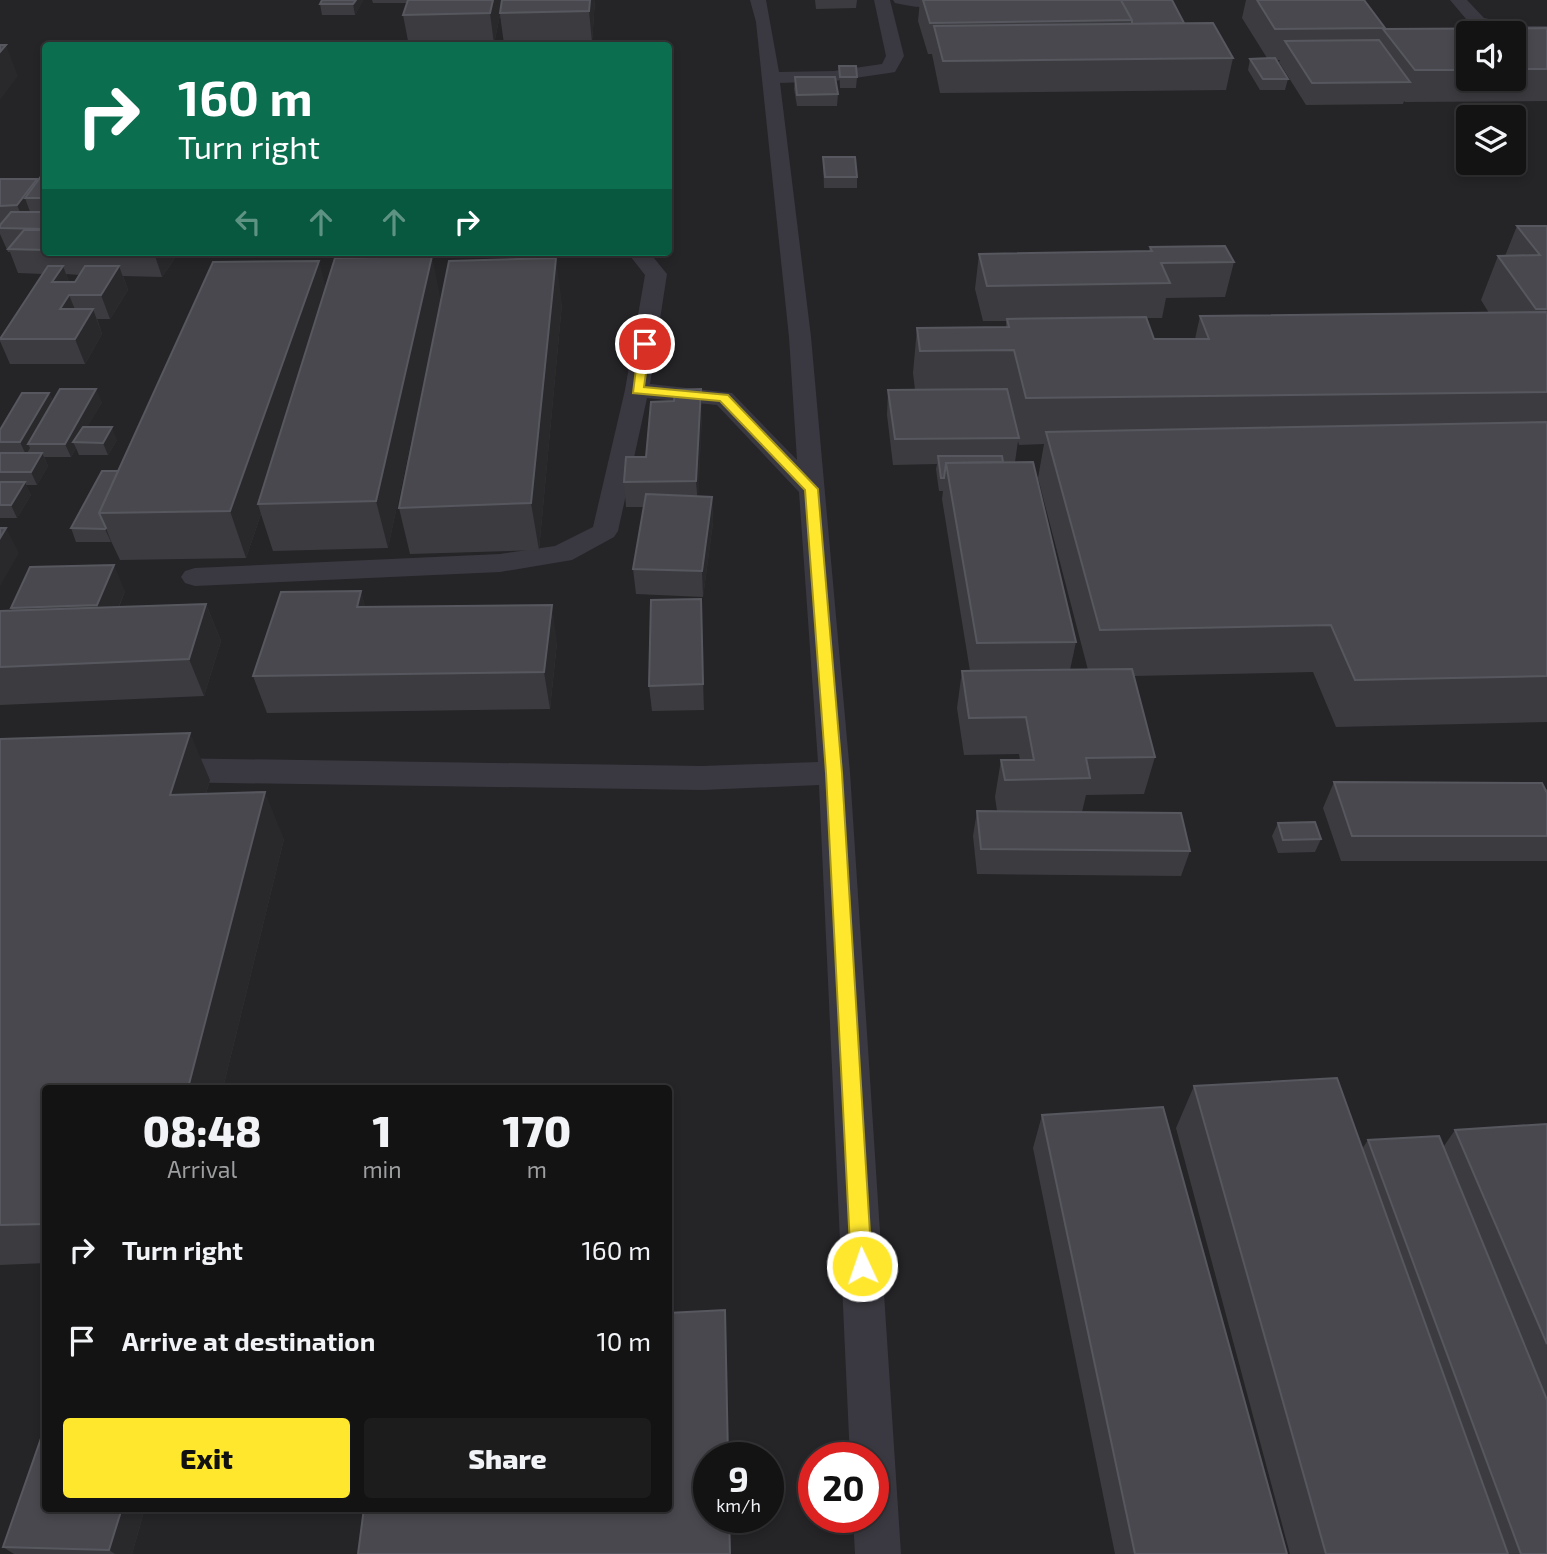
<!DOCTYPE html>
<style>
body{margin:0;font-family:"Exo 2",sans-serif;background:#1c1c1d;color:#f1f3f6;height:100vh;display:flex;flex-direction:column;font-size:26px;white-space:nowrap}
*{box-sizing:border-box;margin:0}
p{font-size:23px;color:#9d9ea0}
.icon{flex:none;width:38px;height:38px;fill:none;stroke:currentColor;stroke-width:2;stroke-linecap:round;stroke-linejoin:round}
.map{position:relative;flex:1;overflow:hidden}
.drawer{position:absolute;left:42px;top:1085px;width:630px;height:427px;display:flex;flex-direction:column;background:#131314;border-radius:7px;box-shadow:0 4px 10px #0003,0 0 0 2px #323234}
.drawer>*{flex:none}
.top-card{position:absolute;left:42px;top:42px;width:630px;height:214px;border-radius:7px;box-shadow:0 4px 10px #0003,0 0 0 2px #323234;background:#0b6e4f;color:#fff;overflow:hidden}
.fabs{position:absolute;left:1456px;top:21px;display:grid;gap:14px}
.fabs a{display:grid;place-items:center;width:70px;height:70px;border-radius:7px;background:#131314;box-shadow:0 4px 10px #0003,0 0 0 2px #323234;font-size:35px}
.speed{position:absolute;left:693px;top:1442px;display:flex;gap:14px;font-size:35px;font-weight:700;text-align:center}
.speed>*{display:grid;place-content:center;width:91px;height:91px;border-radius:50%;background:#131314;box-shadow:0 4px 10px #0003,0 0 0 2px #323234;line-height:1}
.speed small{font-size:18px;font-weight:400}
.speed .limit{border:10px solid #d22;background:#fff;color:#111}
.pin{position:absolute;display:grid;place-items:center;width:60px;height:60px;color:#fff;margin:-30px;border:4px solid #fff;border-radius:50%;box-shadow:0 2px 7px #0007}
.me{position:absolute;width:77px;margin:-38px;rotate:357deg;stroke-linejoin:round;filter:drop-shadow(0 0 5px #0008)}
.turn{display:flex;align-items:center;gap:24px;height:147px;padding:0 21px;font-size:32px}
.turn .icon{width:91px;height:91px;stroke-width:2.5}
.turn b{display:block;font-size:49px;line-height:60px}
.lanes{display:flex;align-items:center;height:66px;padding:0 21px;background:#0003;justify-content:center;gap:35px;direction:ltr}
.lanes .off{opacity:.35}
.eta{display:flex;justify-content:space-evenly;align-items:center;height:119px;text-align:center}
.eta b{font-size:42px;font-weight:800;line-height:49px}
.button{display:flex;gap:14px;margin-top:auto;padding:14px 21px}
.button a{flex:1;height:80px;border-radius:7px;background:#ffe72d;color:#111;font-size:28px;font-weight:800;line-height:80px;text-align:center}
.button a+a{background:#1c1c1d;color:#f1f3f6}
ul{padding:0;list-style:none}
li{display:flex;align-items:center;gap:21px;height:91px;padding:0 21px}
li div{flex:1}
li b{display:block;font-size:26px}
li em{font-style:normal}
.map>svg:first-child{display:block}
</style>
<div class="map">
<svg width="1547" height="1554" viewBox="0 0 1547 1554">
<rect width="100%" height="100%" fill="#19191b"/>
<!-- built -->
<path fill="#252528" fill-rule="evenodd" d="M0 0H1547V1554H0ZM1468 33H1514V79H1468ZM46 46H668V252H46ZM1468 117H1514V163H1468ZM46 1088H668V1508H46ZM709 1458H768V1517H709ZM814 1458H873V1517H814Z"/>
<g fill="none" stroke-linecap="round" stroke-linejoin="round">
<!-- lane -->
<g fill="#3a3941" fill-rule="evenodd">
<polygon points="750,0 766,0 779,72 834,71 882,64 886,56 874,0 890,0 904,56 895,72 889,73 834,81 780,83 811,337 850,773 901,1554 855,1554 853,1517 873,1517 873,1458 850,1458 819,785 702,790 163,782 152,778 147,770 152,762 163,758 702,766 818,762 799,492 717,405 647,398 618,531 614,537 572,560 500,572 195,586 185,583 181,577 185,571 195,568 500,554 555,546 593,527 625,390 645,275 627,252 649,252 667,274 650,384 732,393 797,460 789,337 756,22"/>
<path d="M893 0H956C943 12 912 7 895 3Z"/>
<polygon points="1450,0 1467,0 1484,18 1522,26 1547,26 1547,36 1522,36 1472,26"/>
</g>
</g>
<!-- wall -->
<g fill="#3c3c40" fill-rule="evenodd">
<polygon points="363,0 355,15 322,15 320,4"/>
<polygon points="372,0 595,0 592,42 504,44 500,15 494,44 409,46 403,15 407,3 373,3"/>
<polygon points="815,0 857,0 856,8 816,9"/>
<polygon points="920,0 1172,0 1184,23 1233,58 1226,90 940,93 932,54 928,54 918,21"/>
<path d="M1246 0H1364L1385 28V29L1547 28V101L1405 102 1404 101 1403 104 1306 105 1279 62 1280 60H1276L1288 79 1285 90H1260L1248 70 1250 59 1267 58 1242 18ZM1468 33H1514V79H1468Z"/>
<polygon points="839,66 857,77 856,88 840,88"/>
<polygon points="795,77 838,94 837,106 797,106 794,89"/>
<polygon points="823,157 857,177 857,188 824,188"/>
<path d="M46 175V252H176L174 253 175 258 162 277 123 276 128 290 110 319H97L102 334 85 364H10L0 341V338L43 274 18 273 10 252H8L0 234V179H37L38 181ZM66 274 80 275 75 282H69Z"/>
<path d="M1517 226H1547V722L1336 727 1313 672 1134 676 1155 757 1144 794 1086 795 1082 812 1190 851 1181 876 977 874 973 836 977 811H997L995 797 1001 760H1020L1019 754 964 755 957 708 962 671H970L942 499 943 491H939L936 469 937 464 893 465 887 415 888 390H915L913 373 917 328 1006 327V321H983L975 289 979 254 1149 251 1150 247 1234 262 1225 297 1166 298 1162 318H1147L1154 339H1195L1200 316 1489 313 1481 300 1498 256H1505ZM1018 441 1019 445 1044 444 1038 478 1088 670H1070L1076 642 1015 462Z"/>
<polygon points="326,288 441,300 562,303 539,550 410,554 399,508 440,303 388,548 273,551 261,514 246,558 120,560 111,541 111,542 76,542 71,528 118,471"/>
<polygon points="49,393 53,402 102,402 87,427 117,440 108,455 79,455 76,448 71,457 44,457 48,466 37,485 26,485 31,495 17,518 0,518 0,430"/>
<polygon points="702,414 698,496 712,497 713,522 703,597 636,594 633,569 644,507 626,507 624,482 646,457"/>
<polygon points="125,591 119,607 206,604 221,641 204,696 0,705 0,611 12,611 11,608"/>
<polygon points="361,591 365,607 557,642 550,709 267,713 253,676"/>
<polygon points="701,599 704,710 652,711 649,686"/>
<polygon points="0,739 210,780 206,794 284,839 223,1088 46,1088 46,1263 0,1265"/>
<polygon points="1334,782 1547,789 1547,861 1341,861 1323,808"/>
<polygon points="1278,823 1321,839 1315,852 1278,853 1272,836"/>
<polygon points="1194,1086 1362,1149 1368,1140 1444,1146 1455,1130 1547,1124 1547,1554 1290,1554 1176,1128"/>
<polygon points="1042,1115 1287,1554 1115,1554 1033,1148"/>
<polygon points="145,1508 132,1554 14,1554 3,1547"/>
</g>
<!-- shaded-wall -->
<g fill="#29292c">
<polygon points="356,0 363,0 355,15 353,4"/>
<polygon points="493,0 503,0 494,44 490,13"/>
<polygon points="590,0 595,0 592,42 589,11"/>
<polygon points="6,45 18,76 0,100 0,52"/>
<polygon points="37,179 44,198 25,198 33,220 27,229 17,205"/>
<polygon points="154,252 173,252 175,258 162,277 154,253"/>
<polygon points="432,256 441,301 388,548 376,501"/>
<polygon points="556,258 562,303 539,550 531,503"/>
<polygon points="319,261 330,305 258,504 261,514 246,558 230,511"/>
<polygon points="63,266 72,290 69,295 79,319 60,309 52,282"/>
<polygon points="119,266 128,290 110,319 101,295"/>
<polygon points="93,309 102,334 85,364 75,339"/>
<polygon points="96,389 102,402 79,442 73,442 76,448 71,457 65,444"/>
<polygon points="701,389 702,414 698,507 696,481"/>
<polygon points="49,393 54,405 28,444 30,448 26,455 20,442"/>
<polygon points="112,427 117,440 108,455 103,443"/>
<polygon points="42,453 48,466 37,485 31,472"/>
<polygon points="25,482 31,495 17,518 11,505"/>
<polygon points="712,497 713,522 703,597 702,571"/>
<polygon points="6,528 19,553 0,586 0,538"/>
<polygon points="106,528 111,541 111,542 105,529"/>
<polygon points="114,565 125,591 109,631 97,605"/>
<polygon points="361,591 371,628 357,607"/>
<polygon points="701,599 702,625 704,710 703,684"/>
<polygon points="206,604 221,641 204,696 189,659"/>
<polygon points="552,605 557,642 550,709 544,672"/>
<polygon points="190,733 210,780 192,841 170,795"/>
<polygon points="265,792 284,839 223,1088 188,1088"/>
<polygon points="725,1310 727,1346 729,1458 728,1458"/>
<polygon points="122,1508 145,1508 132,1554 115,1554 109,1550"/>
<polygon points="729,1517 731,1517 731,1554 730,1554"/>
</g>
<!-- building -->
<g fill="#48484e" stroke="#57585f" stroke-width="2">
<polygon points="322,0 356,0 353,4 320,4"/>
<polygon points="408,0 493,0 490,13 403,15"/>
<polygon points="502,0 590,0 589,11 500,13"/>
<polygon points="923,0 1121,0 1132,20 930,23"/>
<polygon points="1121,0 1172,0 1184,23 1132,24 1132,20"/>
<polygon points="1257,0 1364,0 1385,28 1275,29"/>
<polygon points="1213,23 1233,58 943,61 934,26"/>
<polygon points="1547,28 1547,69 1514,69 1514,33 1468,33 1468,70 1415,70 1383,29"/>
<polygon points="1379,40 1410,82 1312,83 1285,41"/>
<polygon points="0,45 6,45 0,52"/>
<polygon points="1275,58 1288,79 1263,79 1250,59"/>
<polygon points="839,66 856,66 857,77 840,77"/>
<polygon points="795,77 835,77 838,94 797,95"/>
<polygon points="823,157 855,157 857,177 825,177"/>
<polygon points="42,175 46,175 46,198 25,198"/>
<polygon points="0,179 37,179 17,205 0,206"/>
<polygon points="11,212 46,212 46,229 0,228 0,225"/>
<polygon points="1517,226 1547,226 1547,309 1536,309 1498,256 1540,255"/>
<polygon points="24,230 46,230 46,250 8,249"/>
<polygon points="1225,246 1234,262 1161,263 1170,283 987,286 979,254 1152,251 1150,247"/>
<polygon points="115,252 154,252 154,253"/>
<polygon points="432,256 376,501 258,504 335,258"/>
<polygon points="556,258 531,503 399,508 449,261"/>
<polygon points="319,261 230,511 99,513 213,262"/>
<polygon points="48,266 63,266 52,282 75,282 85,266 119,266 101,295 69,295 60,309 93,309 75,339 0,339"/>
<polygon points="1547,312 1547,392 1026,398 1014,350 920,351 917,328 1009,327 1007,319 1146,317 1154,339 1209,339 1200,316"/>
<polygon points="60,389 96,389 65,444 28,444"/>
<polygon points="701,389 696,481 624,482 626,457 646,457 651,402 674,401 675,390"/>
<polygon points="1007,389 1019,438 895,439 888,390"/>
<polygon points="22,393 49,393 20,442 0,442 0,430"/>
<polygon points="1547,422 1547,676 1355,680 1331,625 1100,630 1046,432"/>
<polygon points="83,427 112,427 103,443 73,442"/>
<polygon points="0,453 42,453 31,472 0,472"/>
<polygon points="938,456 1002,456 1003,462 946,463 944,478 941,478"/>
<polygon points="1033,462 1076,642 977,643 946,463"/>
<polygon points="102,471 118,471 99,513 106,528 105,529 71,528"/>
<polygon points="0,482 25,482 11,505 0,505"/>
<polygon points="646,494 712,497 702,571 633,569"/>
<polygon points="0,528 6,528 0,538"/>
<polygon points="114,565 97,605 11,608 30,567"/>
<polygon points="361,591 357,607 552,605 544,672 253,676 281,592"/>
<polygon points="701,599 703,684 649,686 651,600"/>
<polygon points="206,604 189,659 0,667 0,611"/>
<polygon points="1132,669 1155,757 1086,758 1090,778 1005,780 1001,760 1034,760 1026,717 969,718 962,671"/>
<polygon points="190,733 170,795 265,792 188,1088 46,1088 46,1224 0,1225 0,739"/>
<polygon points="1334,782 1542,783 1547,793 1547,836 1352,836"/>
<polygon points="977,811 1181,813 1190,851 981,849"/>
<polygon points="1315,822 1321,839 1283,840 1278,823"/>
<polygon points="1337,1078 1508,1554 1326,1554 1194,1086"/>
<polygon points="1163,1107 1287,1554 1135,1554 1042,1115"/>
<polygon points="1547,1124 1547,1344 1455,1130"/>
<polygon points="1439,1136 1547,1400 1547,1554 1521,1554 1368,1140"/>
<polygon points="725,1310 728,1458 709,1458 709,1517 729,1517 730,1554 358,1554 364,1508 668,1508 668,1313"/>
<polygon points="46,1424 46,1508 122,1508 109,1550 3,1547"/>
</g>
<!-- route -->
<polygon fill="#ffe72d" stroke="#a6961d" stroke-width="2" points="645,340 650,344 644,387 728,395 818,489 842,773 872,1266 869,1273 862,1276 855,1273 851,1266 826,773 805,490 720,401 633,393 639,344"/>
</svg>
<div class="fabs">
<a><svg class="icon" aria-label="sound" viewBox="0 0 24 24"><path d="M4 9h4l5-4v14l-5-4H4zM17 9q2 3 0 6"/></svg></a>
<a><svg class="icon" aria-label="layers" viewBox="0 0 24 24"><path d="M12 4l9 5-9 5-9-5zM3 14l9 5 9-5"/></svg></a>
</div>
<div class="speed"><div>9<small>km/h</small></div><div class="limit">20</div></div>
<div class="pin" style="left:645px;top:344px;background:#d93025"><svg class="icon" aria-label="arrive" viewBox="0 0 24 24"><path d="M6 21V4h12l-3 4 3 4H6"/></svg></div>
<svg class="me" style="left:862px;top:1266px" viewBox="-20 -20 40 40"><circle r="17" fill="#ffe72d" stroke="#fff" stroke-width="3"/><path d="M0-11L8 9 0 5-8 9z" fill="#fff"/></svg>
<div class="top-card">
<div class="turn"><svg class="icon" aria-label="right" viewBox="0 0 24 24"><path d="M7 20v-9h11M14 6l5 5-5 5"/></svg><div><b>160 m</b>Turn right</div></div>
<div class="lanes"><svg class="icon off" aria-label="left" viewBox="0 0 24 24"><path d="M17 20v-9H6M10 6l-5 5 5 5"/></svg><svg class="icon off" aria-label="ahead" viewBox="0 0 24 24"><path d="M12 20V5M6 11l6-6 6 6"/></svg><svg class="icon off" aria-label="ahead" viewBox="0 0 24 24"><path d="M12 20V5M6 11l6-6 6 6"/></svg><svg class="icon" aria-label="right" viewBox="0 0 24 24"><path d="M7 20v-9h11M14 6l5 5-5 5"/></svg></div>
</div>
<section class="drawer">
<div class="eta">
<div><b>08:48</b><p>Arrival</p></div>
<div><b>1</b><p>min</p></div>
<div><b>170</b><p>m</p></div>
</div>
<ul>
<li><svg class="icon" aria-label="right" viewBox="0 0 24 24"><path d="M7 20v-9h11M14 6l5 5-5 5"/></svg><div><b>Turn right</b></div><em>160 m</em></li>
<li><svg class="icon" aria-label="arrive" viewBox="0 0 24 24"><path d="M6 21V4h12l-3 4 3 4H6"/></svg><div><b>Arrive at destination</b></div><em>10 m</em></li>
</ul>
<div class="button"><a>Exit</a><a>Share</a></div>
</section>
</div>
